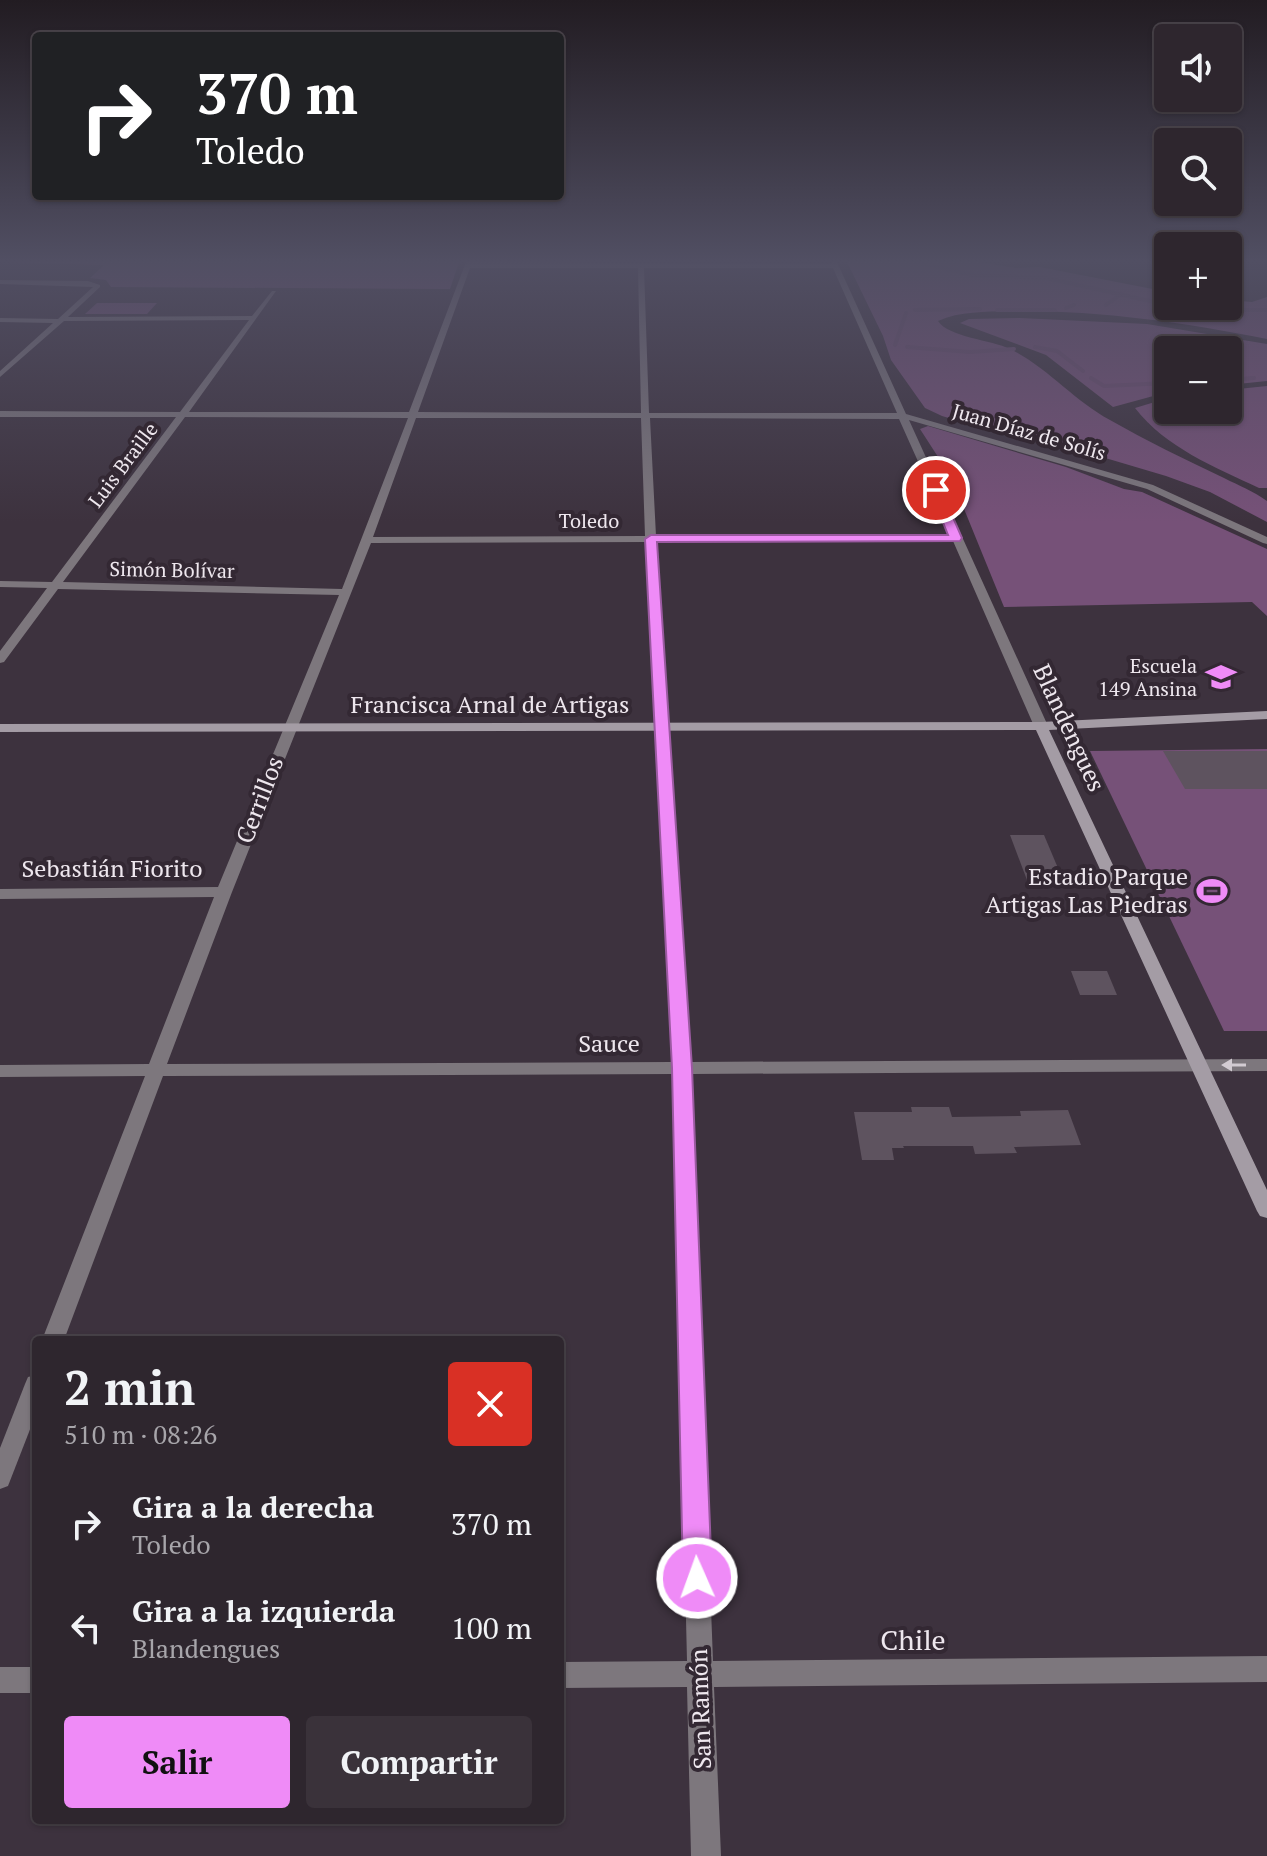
<!DOCTYPE html>
<html lang="es">
<meta charset="utf-8">
<style>
body{margin:0;font-family:"PT Serif",serif;background:#3a323a;color:#f1f3f6;height:100vh;display:flex;flex-direction:column;font-size:30px;white-space:nowrap}
*{box-sizing:border-box;margin:0}
p{font-size:26px;color:#a7a5aa}
.icon{flex:none;width:44px;height:44px;fill:none;stroke:currentColor;stroke-width:2;stroke-linecap:round;stroke-linejoin:round}
.map{position:relative;flex:1;overflow:hidden}
.side{position:absolute;left:32px;top:1336px;width:532px;height:488px;display:flex;flex-direction:column;background:#2e262e;border-radius:8px;box-shadow:0 2px 6px #0004,0 0 0 2px #49434a}
.side>*{flex:none}
.hud{position:absolute;left:32px;top:32px;width:532px;height:168px;border-radius:8px;box-shadow:0 2px 6px #0004,0 0 0 2px #49434a;background:#202124;color:#fff;overflow:hidden}
.controls{position:absolute;left:1154px;top:24px;display:grid;gap:16px}
.controls a{display:grid;place-items:center;width:88px;height:88px;border-radius:8px;background:#2e262e;box-shadow:0 2px 6px #0004,0 0 0 2px #49434a;font-size:40px}
.pin{position:absolute;display:grid;place-items:center;width:68px;height:68px;color:#fff;margin:-34px;border:4px solid #fff;border-radius:50%;box-shadow:0 2px 8px #0007}
.me{position:absolute;width:88px;margin:-44px;rotate:358deg;stroke-linejoin:round;filter:drop-shadow(0 0 6px #0008)}
.turn{display:flex;align-items:center;gap:28px;height:168px;padding:0 32px;font-size:36px}
.turn .icon{width:104px;height:104px;stroke-width:2.5}
.turn b{display:block;font-size:56px;line-height:68px}
.round{display:grid;place-items:center;flex:none;width:84px;height:84px;border-radius:8px;background:#3a323a}
.head{display:flex;align-items:center;justify-content:space-between;height:136px;padding:0 32px}
h1{font-size:48px;font-weight:700;line-height:60px}
.button{display:flex;gap:16px;margin-top:auto;padding:16px 32px}
.button a{flex:1;height:92px;border-radius:8px;background:#ef8bf7;color:#111;font-size:32px;font-weight:700;line-height:92px;text-align:center}
.button a+a{background:#3a323a;color:#f1f3f6}
ul{padding:0;list-style:none}
li{display:flex;align-items:center;gap:24px;height:104px;padding:0 32px}
li div{flex:1}
li b{display:block;font-size:30px}
li em{font-style:normal}
.map>svg:first-child{display:block}
</style>
<div class="map">
<svg width="1267" height="1856" viewBox="0 0 1267 1856">
<rect width="100%" height="100%" fill="#3d323e"/>
<!-- green -->
<g fill="#765178">
<polygon points="0,262 459,262 450,289 439,289 111,287 106,280 90,278 104,265"/>
<path d="M847 262H980L1016 268 1040 267 1168 292V306H1228V300L1252 302 1267 297V339C1183 322 1096 310 1010 311 985 312 960 311 938 321 948 337 992 340 1010 349 1047 367 1074 401 1110 420 1147 441 1186 460 1224 478 1240 486 1253 491 1267 501V522L1210 492 1166 476 1008 429 976 426 942 416 925 408 891 360 883 336Z"/>
<polygon points="97,303 157,303 147,314 85,314"/>
<polygon points="1020,318 1147,324 1267,344 1267,381 1228,385 1228,350 1168,350 1168,392 1113,407 1046,355 960,323 969,319"/>
<path d="M1267 386V488H1259C1215 467 1166 448 1135 408L1168 398V410H1228V390Z"/>
<polygon points="928,426 1066,467 1124,489 1142,492 1267,549 1267,616 1252,602 1004,607 951,477 920,429"/>
<polygon points="1267,749 1267,1031 1224,1031 1090,751"/>
</g>
<g fill="none" stroke-linecap="round" stroke-linejoin="round">
<!-- stream -->
<g stroke="#6d4d70" stroke-width="4">
<polyline points="917,262 972,275 1046,278 1168,305"/>
<polyline points="1106,305 1121,294"/>
<polyline points="1173,306 1210,310 1267,310"/>
<polyline points="1066,308 1074,305"/>
<polyline points="915,310 980,309"/>
<polyline points="997,310 1055,310"/>
<polyline points="895,345 906,313"/>
<polyline points="907,347 970,352 1014,349"/>
<polyline points="1035,347 1057,351 1083,371"/>
<polyline points="1091,378 1104,386 1168,383"/>
<polyline points="1228,380 1254,378"/>
</g>
</g>
<!-- building -->
<g fill="#5e535f">
<polygon points="1163,751 1267,751 1267,789 1185,789"/>
<polygon points="1010,835 1044,835 1063,880 1027,880"/>
<polygon points="1071,971 1107,971 1117,995 1080,995"/>
<polygon points="911,1107 949,1107 952,1117 1021,1116 1020,1111 1068,1110 1081,1145 1014,1147 1017,1153 975,1154 973,1146 903,1146 904,1148 892,1148 894,1160 862,1160 854,1112 912,1112"/>
</g>
<g fill="none" stroke-linecap="round" stroke-linejoin="round">
<!-- street -->
<g fill="#7d777d" fill-rule="evenodd">
<path d="M466 262 832 264 831 262H837L906 414 1153 485 1267 537V544L1263 543 1147 489 909 420 1048 726 1041 730 1034 726 953 541 656 542 691 1062 1267 1059V1071L691 1074 713 1661 1267 1656V1682L714 1687 721 1856H691L687 1687 560 1688V1662L687 1661 673 1074 163 1076 64 1340H42L145 1076 0 1077V1065L149 1064 214 897 0 899V889L218 887 339 595 58 589 4 662 0 663V651L47 588 0 587V581L52 582 176 417H0V411L180 412 249 320 64 321 0 377V371L53 323 0 322V318L58 319 93 287 0 284V280L88 281 100 285V287L68 317 252 316 272 291H276L189 412H409ZM470 268H638L641 413 418 412ZM644 268H833L897 413H649ZM185 417 408 418 342 589 63 582ZM416 418H641L645 536 373 537ZM650 418 899 419 951 535 656 536ZM646 542 673 1062 167 1064 232 892 371 543Z"/>
<polygon points="36,1375 36,1414 8,1486 0,1489 0,1448 25,1384 28,1377"/>
<rect x="0" y="1667" width="36" height="26"/>
</g>
<!-- secondary -->
<polygon fill="#a49ca5" fill-rule="evenodd" points="1267,711 1267,719 1049,730 1267,1190 1267,1218 1260,1216 1257,1211 1036,730 0,732 0,724 1041,722"/>
</g>
<!-- one-way arrows -->
<defs><path id="oneway-solid" d="M-6-.8H1V-3.2L6.5 0L1 3.2V.8H-6Z" transform="scale(2)"/></defs>
<use fill="#d2cbd2" href="#oneway-solid" transform="translate(1234 1065) rotate(180)"/>
<!-- sky -->
<linearGradient id="sky" x2="0" y2="1"><stop stop-color="#221c22"/><stop offset="0.5" stop-color="#514f63"/><stop offset="1" stop-color="#514f63" stop-opacity="0"/></linearGradient>
<rect width="1267" height="522" fill="url(#sky)"/>
<!-- route -->
<polygon fill="#ef8bf7" stroke="#9b5aa1" stroke-width="2" points="936,486 941,490 962,538 960,541 657,542 692,1068 712,1578 707,1588 697,1592 687,1588 683,1578 672,1068 645,539 651,535 948,535 930,490"/>
<!-- icons -->
<defs>
<g id="school-bare" transform="scale(2.4)"><path d="M0-5L7-2L0 1L-7-2ZM-4 1L0 2.5L4 1V4Q0 6-4 4Z" fill="#ef8bf7" stroke="#332833" stroke-width="2.5" paint-order="stroke"/></g>
<g id="stadium-bare" transform="scale(2.4)"><path d="M0-5a6.5 5 0 1 0 0 10a6.5 5 0 1 0 0-10ZM-3.5-1.8h7v3.6h-7Z" fill="#ef8bf7" stroke="#332833" stroke-width="2.5" paint-order="stroke"/></g>
</defs>
<g fill-rule="evenodd">
<use href="#school-bare" x="1221" y="677"/>
<use href="#stadium-bare" x="1212" y="891"/>
</g>
<g text-anchor="middle" stroke-width="8" stroke-linejoin="round" paint-order="stroke">
<!-- far-street labels -->
<g font-size="20" fill="#eee7ee" stroke="#332833">
<text transform="translate(1029 432) rotate(16)" y="7">Juan Díaz de Solís</text>
<text transform="translate(123 465) rotate(-53)" y="7">Luis Braille</text>
<text x="589" y="528">Toledo</text>
<text transform="translate(172 570) rotate(1)" y="7">Simón Bolívar</text>
</g>
<!-- far-poi labels -->
<g font-size="20" fill="#eee7ee" stroke="#332833" text-anchor="end">
<text x="1197" y="673">Escuela<tspan x="1197" dy="23">149 Ansina</tspan></text>
</g>
<!-- street labels -->
<g font-size="24" fill="#eee7ee" stroke="#332833">
<text x="490" y="713">Francisca Arnal de Artigas</text>
<text transform="translate(1069 728) rotate(65)" y="8">Blandengues</text>
<text transform="translate(260 800) rotate(-69)" y="8">Cerrillos</text>
<text x="112" y="877">Sebastián Fiorito</text>
<text x="609" y="1052">Sauce</text>
<text transform="translate(701 1709) rotate(-92)" y="8">San Ramón</text>
</g>
<!-- poi labels -->
<g font-size="24" fill="#eee7ee" stroke="#332833" text-anchor="end">
<text x="1188" y="885">Estadio Parque<tspan x="1188" dy="28">Artigas Las Piedras</tspan></text>
</g>
<!-- near-street labels -->
<g font-size="28" fill="#eee7ee" stroke="#332833">
<text x="913" y="1650">Chile</text>
</g>
</g>
</svg>
<div class="controls">
<a><svg class="icon" aria-label="sound" viewBox="0 0 24 24"><path d="M4 9h4l5-4v14l-5-4H4zM17 9q2 3 0 6"/></svg></a>
<a><svg class="icon" aria-label="search" viewBox="0 0 24 24"><circle cx="10" cy="10" r="6"/><path d="M15 15l6 6"/></svg></a>
<a>+</a>
<a>−</a>
</div>
<div class="pin" style="left:936px;top:490px;background:#d93025"><svg class="icon" aria-label="arrive" viewBox="0 0 24 24"><path d="M6 21V4h12l-3 4 3 4H6"/></svg></div>
<svg class="me" style="left:697px;top:1578px" viewBox="-20 -20 40 40"><circle r="17" fill="#ef8bf7" stroke="#fff" stroke-width="3"/><path d="M0-11L8 9 0 5-8 9z" fill="#fff"/></svg>
<div class="hud">
<div class="turn"><svg class="icon" aria-label="right" viewBox="0 0 24 24"><path d="M7 20v-9h11M14 6l5 5-5 5"/></svg><div><b>370 m</b>Toledo</div></div>
</div>
<section class="side">
<div class="head"><div><h1>2 min</h1><p>510 m · 08:26</p></div><a class="round" style="background:#d93025;color:#fff"><svg class="icon" aria-label="close" viewBox="0 0 24 24"><path d="M6 6l12 12M18 6L6 18"/></svg></a></div>
<ul>
<li><svg class="icon" aria-label="right" viewBox="0 0 24 24"><path d="M7 20v-9h11M14 6l5 5-5 5"/></svg><div><b>Gira a la derecha</b><p>Toledo</p></div><em>370 m</em></li>
<li><svg class="icon" aria-label="left" viewBox="0 0 24 24"><path d="M17 20v-9H6M10 6l-5 5 5 5"/></svg><div><b>Gira a la izquierda</b><p>Blandengues</p></div><em>100 m</em></li>
</ul>
<div class="button"><a>Salir</a><a>Compartir</a></div>
</section>
</div>
